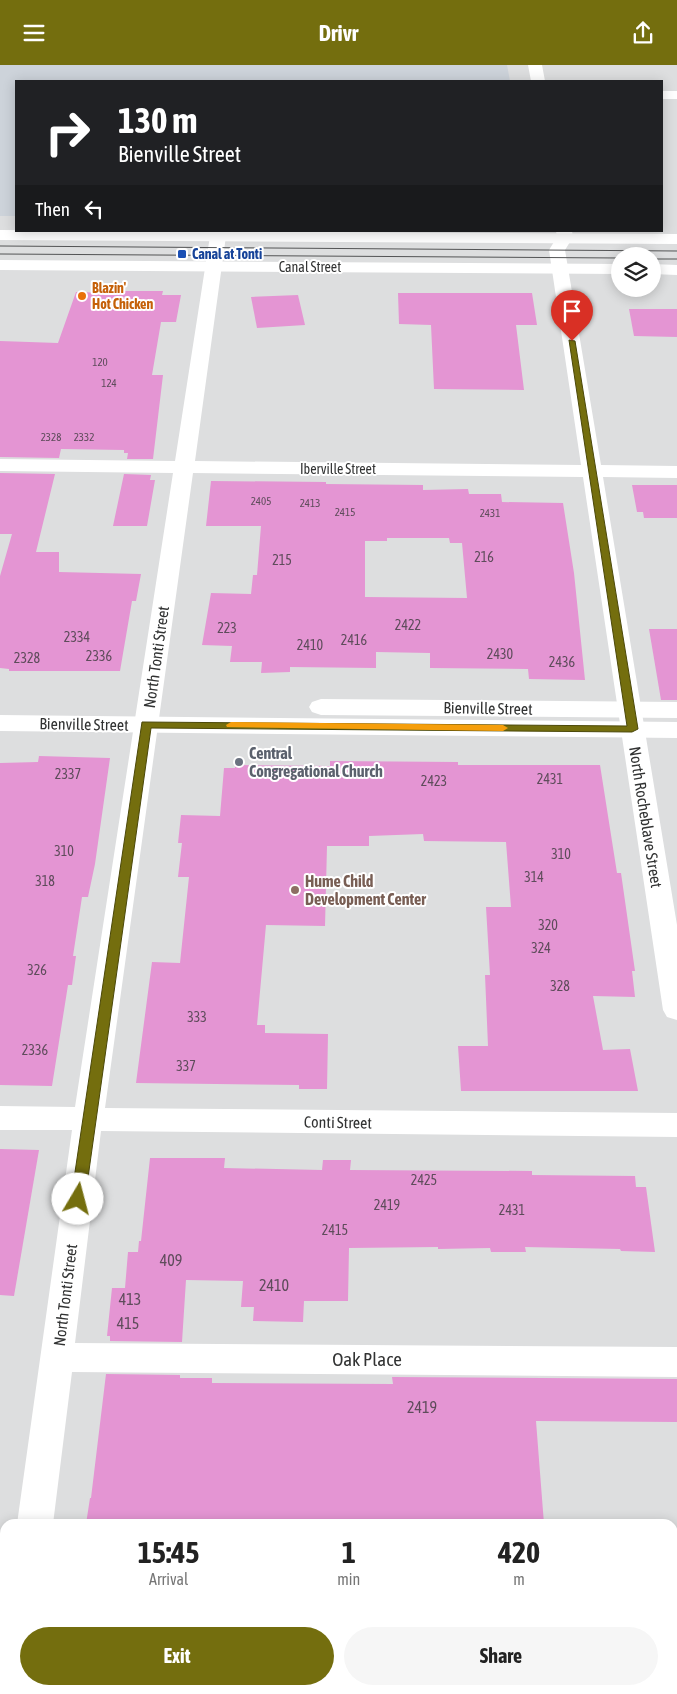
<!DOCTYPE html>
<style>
body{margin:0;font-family:"Asap Condensed",sans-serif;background:#f6f6f6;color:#222;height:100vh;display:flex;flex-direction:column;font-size:19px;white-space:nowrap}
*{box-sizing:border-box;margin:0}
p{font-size:16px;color:#767676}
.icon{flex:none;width:28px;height:28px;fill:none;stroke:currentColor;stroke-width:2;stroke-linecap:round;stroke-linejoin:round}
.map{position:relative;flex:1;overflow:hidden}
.drawer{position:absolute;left:0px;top:1454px;width:678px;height:176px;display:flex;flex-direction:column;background:#fff;border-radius:15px 15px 0 0;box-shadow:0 2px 12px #0003}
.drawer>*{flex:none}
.hud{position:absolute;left:15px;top:15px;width:648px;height:152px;border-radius:0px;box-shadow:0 2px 12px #0003;background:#202124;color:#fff;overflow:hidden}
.fabs{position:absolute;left:611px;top:182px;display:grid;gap:10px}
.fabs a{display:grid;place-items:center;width:50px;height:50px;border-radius:50%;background:#fff;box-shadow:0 2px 12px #0003;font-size:25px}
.pin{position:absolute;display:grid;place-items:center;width:42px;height:42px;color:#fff;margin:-51px -21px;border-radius:50% 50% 50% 0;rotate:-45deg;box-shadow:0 0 5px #0007}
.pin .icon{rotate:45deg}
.me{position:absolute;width:55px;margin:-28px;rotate:8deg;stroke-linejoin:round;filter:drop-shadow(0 0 4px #0008)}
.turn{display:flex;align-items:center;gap:18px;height:105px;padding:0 20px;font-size:22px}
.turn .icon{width:65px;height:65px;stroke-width:2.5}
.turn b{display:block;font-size:35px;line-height:42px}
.then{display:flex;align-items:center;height:48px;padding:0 20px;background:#0003;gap:10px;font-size:19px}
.eta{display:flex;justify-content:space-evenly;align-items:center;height:85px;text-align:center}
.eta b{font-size:30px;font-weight:700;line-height:35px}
.primary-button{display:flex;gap:10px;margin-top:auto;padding:10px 20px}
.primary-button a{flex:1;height:58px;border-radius:30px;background:#746e0e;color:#fff;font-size:20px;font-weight:700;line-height:58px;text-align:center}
.primary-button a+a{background:#f6f6f6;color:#222}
header{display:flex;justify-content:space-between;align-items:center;height:65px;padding:0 20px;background:#746e0e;color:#fff;font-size:22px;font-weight:700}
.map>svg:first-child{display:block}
</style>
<header><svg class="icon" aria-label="menu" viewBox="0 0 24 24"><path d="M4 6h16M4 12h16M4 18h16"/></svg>Drivr<svg class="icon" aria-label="share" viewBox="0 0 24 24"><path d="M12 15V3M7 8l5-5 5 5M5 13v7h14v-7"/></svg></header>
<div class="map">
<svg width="677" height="1629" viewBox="0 0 677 1629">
<rect width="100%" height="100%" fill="#dddedf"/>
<!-- built -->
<polygon fill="#cdd3da" points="0,0 507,0 510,16 16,16 16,151 0,151"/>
<!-- building -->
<g fill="#e495d3" fill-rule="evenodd">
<polygon points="111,226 163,226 162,230 181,230 176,257 161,257 152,310 163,310 153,394 127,394 128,388 124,388 124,385 61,384 59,393 0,392 0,276 58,278 76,227 110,228"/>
<polygon points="398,228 532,228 537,260 516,260 524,325 434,324 431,260 399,259"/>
<polygon points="298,230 305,260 257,263 251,232"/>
<polygon points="629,244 677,244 677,272 634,271"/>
<polygon points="0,408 55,409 36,487 59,487 59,507 141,509 136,536 132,536 120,606 9,606 9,604 0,603 0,511 12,469 0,469"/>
<polygon points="124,409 151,410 150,415 155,415 147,461 113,461"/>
<path d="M211 416 326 417V419L423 420V425L468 424 469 429H501L502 437 563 438 574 508 585 615 529 614 528 604 430 603V588L376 587V603L290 602V607L261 608 262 597H230L232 581 202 580 211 528 251 529 253 510H257L261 461H206ZM387 473H449L450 478H462L467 533 365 532V476H387Z"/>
<polygon points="632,420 677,420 677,453 644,453 643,447 637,447"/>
<polygon points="649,564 677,564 677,635 661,635"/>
<polygon points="39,691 110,693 95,799 88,832 82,832 73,891 76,891 72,920 68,920 52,1021 0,1020 0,698 38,697"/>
<polygon points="330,696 458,697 458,700 600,700 617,808 621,808 635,906 632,906 635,932 593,931 603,985 630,984 638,1026 461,1026 458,981 488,981 485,910 490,910 486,842 511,842 506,777 424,776 423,769 369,771 369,781 327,781 325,861 266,860 257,960 265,960 265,968 328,969 327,1024 299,1024 299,1020 136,1018 152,897 180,898 189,812 178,812 182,778 178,778 181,750 220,751 224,703 235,703 235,700 330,701"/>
<polygon points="0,1084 39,1085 14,1231 0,1230"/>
<polygon points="150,1093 225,1093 224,1103 322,1105 323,1095 351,1095 350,1105 532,1106 532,1110 635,1111 636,1122 646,1122 655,1187 621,1186 620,1184 525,1182 526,1187 491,1187 490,1183 438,1184 438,1182 349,1183 348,1236 304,1236 303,1257 253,1256 254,1242 241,1242 243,1216 186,1215 182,1277 110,1276 110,1271 107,1271 112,1223 125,1223 128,1187 138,1187 139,1176 141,1176"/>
<polygon points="106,1309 180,1310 180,1313 212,1313 212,1318 393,1319 392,1312 677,1314 677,1357 536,1356 544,1459 86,1459 90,1433 91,1433"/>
</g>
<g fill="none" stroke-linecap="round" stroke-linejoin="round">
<!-- minor -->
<g fill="#fff" fill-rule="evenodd">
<polygon points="528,0 542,0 545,16 531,16"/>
<rect x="661" y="26" width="16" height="8"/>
<polygon points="217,166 224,167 226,171 195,396 581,400 549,185 557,172 556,166 572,166 573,172 565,185 601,400 677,401 677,413 603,412 677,860 677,955 667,952 663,945 583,412 193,408 105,1043 677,1048 677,1072 101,1066 75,1278 677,1282 677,1312 72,1307 53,1459 17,1459 72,1065 0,1065 0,1041 75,1042 173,408 0,406 0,394 175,396 210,171 212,167"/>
<rect x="0" y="1569" width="5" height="38"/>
<rect x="672" y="1576" width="5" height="38"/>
</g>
<!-- tertiary -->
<g fill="#fff" fill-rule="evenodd">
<polygon points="321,634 677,637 677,653 321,650 312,647 309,642 312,637"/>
<polygon points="0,650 677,657 677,673 0,666"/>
</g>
<!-- primary -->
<g fill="#fff" fill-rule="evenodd">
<polygon points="0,165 677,169 677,179 0,175"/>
<polygon points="0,195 620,199 620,209 0,205"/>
<polygon points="652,199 677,200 677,210 652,209"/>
</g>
<!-- tram -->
<g stroke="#535455" stroke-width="1">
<polyline points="0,181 677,186"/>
<polyline points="0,189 620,193"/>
<polyline points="652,194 677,194"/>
</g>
</g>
<!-- route -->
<polygon fill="#746e0e" stroke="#4b4809" points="569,275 575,276 638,664 632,667 151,663 85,1134 83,1137 78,1139 73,1137 71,1134 142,657 627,661"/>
<!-- slow -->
<polygon fill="#f59e0b" points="231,657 503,660 508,663 503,666 227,662 226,660"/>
<!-- markers -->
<rect fill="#1a4fb4" stroke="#fff" stroke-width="2" x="177" y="184" width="10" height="10" rx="2.5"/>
<circle fill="#e8710a" stroke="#fff" stroke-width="2" cx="82" cy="231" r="5"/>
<circle fill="#6b7280" stroke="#fff" stroke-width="2" cx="239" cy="697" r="5"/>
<circle fill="#8d6e63" stroke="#fff" stroke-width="2" cx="295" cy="825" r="5"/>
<g text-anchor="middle" stroke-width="4" stroke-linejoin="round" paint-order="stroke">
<!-- far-number labels -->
<g font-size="11" fill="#5e4c5b">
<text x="100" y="301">120</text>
<text x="109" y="322">124</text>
<text x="51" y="376">2328</text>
<text x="84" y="376">2332</text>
<text x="261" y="440">2405</text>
<text x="310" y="442">2413</text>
<text x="345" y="451">2415</text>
<text x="490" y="452">2431</text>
</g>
<!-- far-transit labels -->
<g font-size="14" font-weight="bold" fill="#164399" stroke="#fff" text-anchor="start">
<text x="192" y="194">Canal at Tonti</text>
</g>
<!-- far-street labels -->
<g font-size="14" fill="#323333" stroke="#fff">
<text x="310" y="207">Canal Street</text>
<text x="338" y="409">Iberville Street</text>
</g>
<!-- far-food labels -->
<g font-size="14" font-weight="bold" fill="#c56008" stroke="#fff" text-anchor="start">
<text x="92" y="228">Blazin'<tspan x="92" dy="16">Hot Chicken</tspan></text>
</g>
<!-- number labels -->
<g font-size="14" fill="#5e4c5b">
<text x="484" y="497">216</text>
<text x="282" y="500">215</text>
<text x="408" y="565">2422</text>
<text x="227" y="568">223</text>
<text x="77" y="577">2334</text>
<text x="354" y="580">2416</text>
<text x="310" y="585">2410</text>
<text x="500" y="594">2430</text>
<text x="99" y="596">2336</text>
<text x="27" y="598">2328</text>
<text x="562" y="602">2436</text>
<text x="68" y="714">2337</text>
<text x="550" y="719">2431</text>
<text x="434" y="721">2423</text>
<text x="64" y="791">310</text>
<text x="561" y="794">310</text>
<text x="534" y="817">314</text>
<text x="45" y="821">318</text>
<text x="548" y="865">320</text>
<text x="541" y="888">324</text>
<text x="37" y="910">326</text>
<text x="560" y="926">328</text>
<text x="197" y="957">333</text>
<text x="35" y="990">2336</text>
<text x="186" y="1006">337</text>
<text x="424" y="1120">2425</text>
<text x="387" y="1145">2419</text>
<text x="512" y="1150">2431</text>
<text x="335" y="1170">2415</text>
</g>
<!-- street labels -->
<g font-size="16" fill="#323333" stroke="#fff">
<text transform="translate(156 592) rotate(-82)" y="6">North Tonti Street</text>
<text transform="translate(488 643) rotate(1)" y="6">Bienville Street</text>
<text transform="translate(84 659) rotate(1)" y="6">Bienville Street</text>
<text transform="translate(646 752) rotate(81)" y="6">North Rocheblave Street</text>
<text transform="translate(338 1057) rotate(1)" y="6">Conti Street</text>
<text transform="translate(65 1230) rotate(-83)" y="6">North Tonti Street</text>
</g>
<!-- worship labels -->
<g font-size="16" font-weight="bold" fill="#5b616d" stroke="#fff" text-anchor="start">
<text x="249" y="694">Central<tspan x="249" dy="18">Congregational Church</tspan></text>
</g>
<!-- education labels -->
<g font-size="16" font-weight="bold" fill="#785e54" stroke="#fff" text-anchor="start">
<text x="305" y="822">Hume Child<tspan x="305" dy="18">Development Center</tspan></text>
</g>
<!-- near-number labels -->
<g font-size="16" fill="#5e4c5b">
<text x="171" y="1201">409</text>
<text x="274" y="1226">2410</text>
<text x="130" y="1240">413</text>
<text x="128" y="1264">415</text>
<text x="422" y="1348">2419</text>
</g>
<!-- near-street labels -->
<g font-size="19" fill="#323333" stroke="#fff">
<text x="367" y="1301">Oak Place</text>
</g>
</g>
</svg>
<div class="fabs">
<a><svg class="icon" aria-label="layers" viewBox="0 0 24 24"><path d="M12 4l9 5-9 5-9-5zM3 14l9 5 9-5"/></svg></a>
</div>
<div class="pin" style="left:572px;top:276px;background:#d93025"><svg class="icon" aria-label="arrive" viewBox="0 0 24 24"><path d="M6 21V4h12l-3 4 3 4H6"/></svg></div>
<svg class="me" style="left:78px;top:1134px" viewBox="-20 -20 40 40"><circle r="19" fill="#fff"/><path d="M0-13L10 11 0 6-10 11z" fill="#746e0e"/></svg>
<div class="hud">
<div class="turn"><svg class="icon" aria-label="right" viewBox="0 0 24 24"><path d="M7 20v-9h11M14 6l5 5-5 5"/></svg><div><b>130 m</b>Bienville Street</div></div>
<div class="then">Then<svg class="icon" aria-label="left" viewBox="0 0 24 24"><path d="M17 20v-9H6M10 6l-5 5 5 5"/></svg></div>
</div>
<section class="drawer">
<div class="eta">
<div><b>15:45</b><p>Arrival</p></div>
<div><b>1</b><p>min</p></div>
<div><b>420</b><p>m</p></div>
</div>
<div class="primary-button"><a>Exit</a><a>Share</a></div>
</section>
</div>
